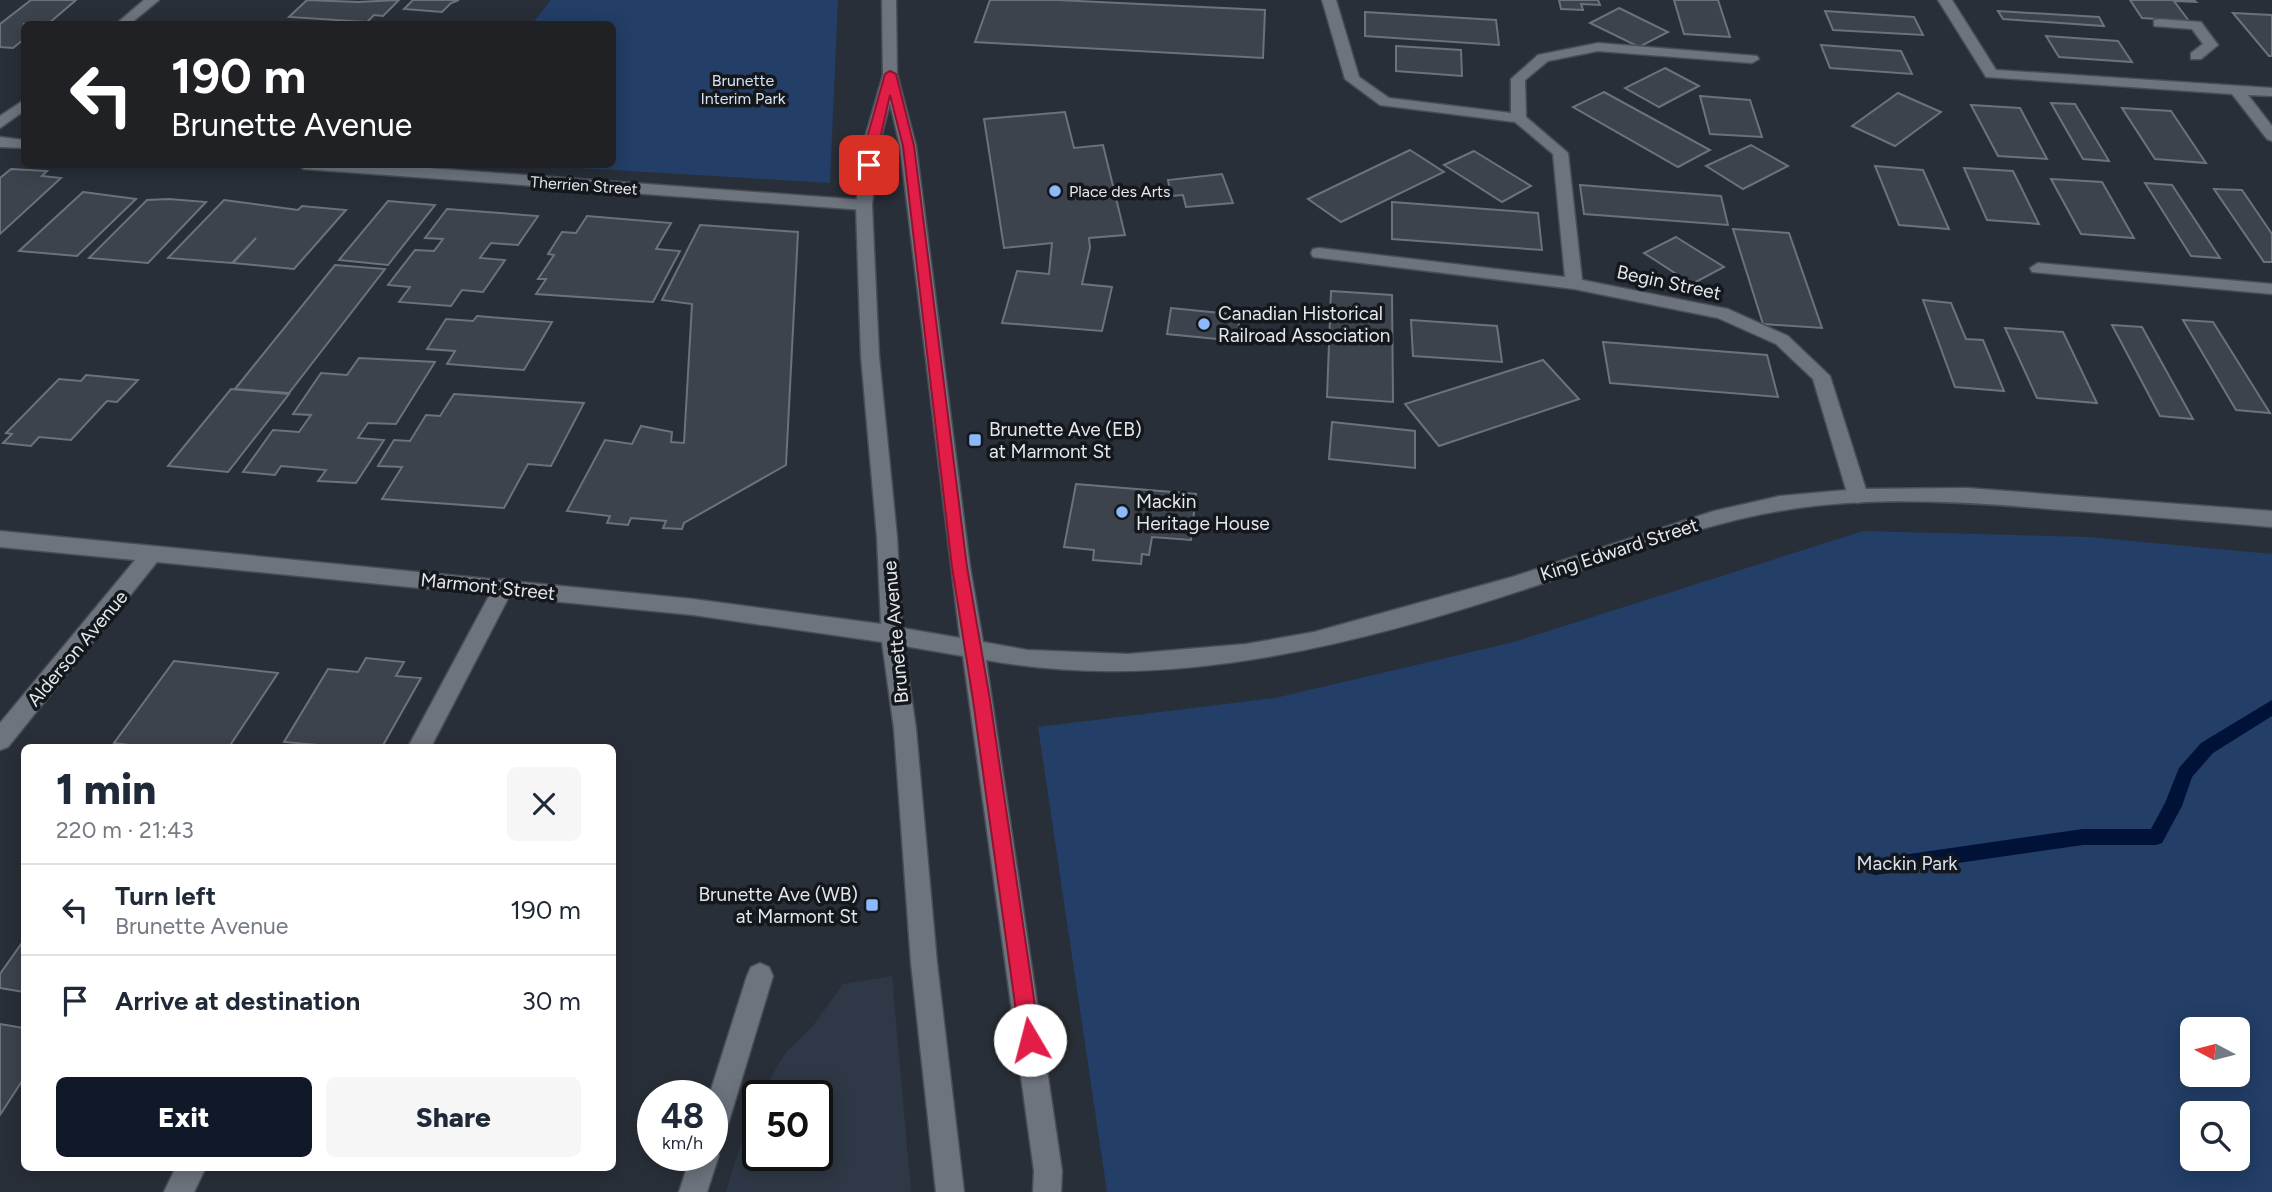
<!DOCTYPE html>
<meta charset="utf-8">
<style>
body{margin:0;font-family:Figtree,sans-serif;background:#f6f6f7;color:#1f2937;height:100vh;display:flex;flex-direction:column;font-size:26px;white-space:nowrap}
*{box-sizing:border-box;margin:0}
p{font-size:23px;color:#747a83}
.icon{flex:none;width:38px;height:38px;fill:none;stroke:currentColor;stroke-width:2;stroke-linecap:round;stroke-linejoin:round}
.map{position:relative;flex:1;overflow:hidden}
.side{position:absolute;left:21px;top:744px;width:595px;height:427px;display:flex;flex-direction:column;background:#fff;border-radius:10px;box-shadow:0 4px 18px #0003}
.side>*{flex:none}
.banner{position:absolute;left:21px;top:21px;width:595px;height:147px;border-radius:10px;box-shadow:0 4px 18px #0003;background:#202124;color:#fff;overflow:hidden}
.needle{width:46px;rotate:277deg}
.buttons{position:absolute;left:2180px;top:1017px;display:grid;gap:14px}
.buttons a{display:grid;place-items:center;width:70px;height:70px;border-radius:10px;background:#fff;box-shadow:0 4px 18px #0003;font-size:35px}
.speed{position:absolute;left:637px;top:1080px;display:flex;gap:14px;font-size:35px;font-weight:700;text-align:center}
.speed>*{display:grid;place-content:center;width:91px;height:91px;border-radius:50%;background:#fff;box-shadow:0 4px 18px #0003;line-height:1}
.speed small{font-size:18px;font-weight:400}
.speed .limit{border:4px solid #111;border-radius:10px;background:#fff;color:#111}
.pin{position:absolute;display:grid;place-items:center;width:60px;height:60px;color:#fff;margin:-30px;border-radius:14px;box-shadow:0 4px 10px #0006}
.me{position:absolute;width:77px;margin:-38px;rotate:352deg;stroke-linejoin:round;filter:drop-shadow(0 0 5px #0008)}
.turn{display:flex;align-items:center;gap:24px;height:147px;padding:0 35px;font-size:32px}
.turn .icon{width:91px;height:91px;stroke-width:2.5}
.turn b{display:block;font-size:49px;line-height:60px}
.round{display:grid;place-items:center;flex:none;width:74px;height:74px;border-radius:10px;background:#f6f6f7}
.head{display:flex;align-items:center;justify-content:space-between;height:119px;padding:0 35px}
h1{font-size:42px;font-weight:800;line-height:52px}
.primary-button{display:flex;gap:14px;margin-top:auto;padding:14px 35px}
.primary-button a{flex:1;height:80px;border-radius:10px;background:#111827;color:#fff;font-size:28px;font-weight:800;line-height:80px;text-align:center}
.primary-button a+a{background:#f6f6f7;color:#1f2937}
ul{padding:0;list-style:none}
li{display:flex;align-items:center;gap:21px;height:91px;padding:0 35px;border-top:2px solid #e0e1e3}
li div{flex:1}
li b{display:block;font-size:26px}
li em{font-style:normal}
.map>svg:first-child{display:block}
</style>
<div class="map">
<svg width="2272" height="1192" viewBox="0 0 2272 1192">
<rect width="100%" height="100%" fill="#292f38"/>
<!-- built -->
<polygon fill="#2f3846" points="892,976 911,1192 726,1192 746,1127 758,1100 758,1155 817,1155 817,1096 760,1095 786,1052 812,1027 843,984"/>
<!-- green -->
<g fill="#233e67" fill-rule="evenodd">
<polygon points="551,0 838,0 830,183 529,165 612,164 612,24 532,24"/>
<path d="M1863 531 2089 537 2272 554V1192H1107L1038 727 1275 698 1514 642ZM2238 1029V1074H2193V1029ZM2238 1113V1158H2193V1113Z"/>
</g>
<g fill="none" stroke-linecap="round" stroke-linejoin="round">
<!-- stream -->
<polygon fill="#001238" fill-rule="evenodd" points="2272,700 2272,716 2213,753 2192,777 2182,806 2162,843 2156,845 2083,845 1875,875 1869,873 1866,867 1869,861 1875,859 2083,829 2151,829 2165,803 2179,768 2201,743"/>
</g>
<!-- building -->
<g fill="#3d434c" stroke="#6c727c" stroke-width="2">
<polygon points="31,0 76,0 48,24 24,24 24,39 13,48 0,47 0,24"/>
<polygon points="307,0 358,2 399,0 383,16 374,15 367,22 289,17"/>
<polygon points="413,0 459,0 451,3 442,12 404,9"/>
<polygon points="990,0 1057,0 1265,10 1263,58 975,42"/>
<polygon points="1559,0 1598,0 1600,5 1581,4 1583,10 1561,9"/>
<polygon points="1674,0 1718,0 1730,37 1684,34"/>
<polygon points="2130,0 2194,0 2196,2 2174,1 2189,21 2142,18"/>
<polygon points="1619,8 1668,32 1639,47 1590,23"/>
<polygon points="1825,11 1914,17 1923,35 1833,30"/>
<polygon points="1998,11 2099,17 2104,26 2003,19"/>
<polygon points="1365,12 1496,20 1499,45 1365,36"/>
<polygon points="2233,13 2272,15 2272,56 2269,56"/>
<polygon points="2046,36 2118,41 2132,62 2059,57"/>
<polygon points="1821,45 1901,51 1912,74 1830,68"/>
<polygon points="1396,46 1461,50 1462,76 1396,71"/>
<polygon points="1665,68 1699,86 1659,107 1625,88"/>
<polygon points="1604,92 1710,150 1678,167 1573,107"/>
<polygon points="1898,93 1941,112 1895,146 1852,126"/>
<polygon points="1700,96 1750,100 1762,137 1710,134"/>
<polygon points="2051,103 2075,104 2109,161 2083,159"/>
<polygon points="1971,105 2020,108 2047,159 1998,156"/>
<polygon points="2122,108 2171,111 2206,163 2155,159"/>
<polygon points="1065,112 1074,148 1103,145 1125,235 1089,238 1090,248 1082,284 1112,287 1102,331 1002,323 1017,271 1049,274 1052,243 1004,248 984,119"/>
<polygon points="1751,145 1788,166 1743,189 1706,166"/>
<polygon points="1410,150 1444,172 1341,222 1308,199"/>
<polygon points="1474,151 1531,186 1502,202 1444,165"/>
<polygon points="1875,166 1923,170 1949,229 1899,225"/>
<polygon points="1964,168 2013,171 2039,224 1987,220"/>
<polygon points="11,169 47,171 42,176 61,178 0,234 0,178"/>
<polygon points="1222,174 1233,203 1186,207 1183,195 1171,196 1168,180"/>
<polygon points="2051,179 2102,182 2134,238 2081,234"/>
<polygon points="2145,183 2172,185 2220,258 2191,256"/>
<polygon points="1580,185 1721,196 1728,225 1584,214"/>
<polygon points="2214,189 2242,190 2272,234 2272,262 2264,262"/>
<polygon points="83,192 136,199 77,256 19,251"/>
<polygon points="169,199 206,202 148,263 89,258 147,200"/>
<polygon points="224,200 298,210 302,206 346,210 294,269 233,263 256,238 232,263 168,258"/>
<polygon points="388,201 435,205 388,265 339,260"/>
<polygon points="1392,202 1538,213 1542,250 1392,239"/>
<polygon points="447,209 538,216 518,245 491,243 480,258 505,260 483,292 462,290 451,306 399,302 410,287 388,285 415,250 434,251 443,239 425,238"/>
<polygon points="587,216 671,223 656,249 680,251 653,302 536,294 546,279 538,279 554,255 548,254 562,232 576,233"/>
<polygon points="700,225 798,232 786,465 684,523 682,529 663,528 666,521 631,518 628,525 607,523 610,516 567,511 605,440 632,444 641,426 672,432 671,442 684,443 692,304 662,300"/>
<polygon points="1733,229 1789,233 1822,328 1763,324"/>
<polygon points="1676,237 1724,267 1692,284 1644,253"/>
<polygon points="335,265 385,269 289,393 235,389"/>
<polygon points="1331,291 1392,295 1393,402 1327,397"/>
<polygon points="1923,300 1951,303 1966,339 1983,340 2004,391 1955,387"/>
<polygon points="1171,308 1240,315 1237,341 1167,334"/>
<polygon points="477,316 552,322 524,370 447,364 455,351 427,349 446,319 473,321"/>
<polygon points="1411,320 1497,326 1502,362 1413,356"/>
<polygon points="2183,320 2213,322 2270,413 2236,410"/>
<polygon points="2112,325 2142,327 2193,419 2160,416"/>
<polygon points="2005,328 2063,332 2097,403 2037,398"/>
<polygon points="1603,342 1767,355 1778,397 1610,383"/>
<polygon points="359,358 435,362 396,424 368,423 358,438 384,440 356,483 318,481 326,470 281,466 275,475 243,472 273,430 299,432 311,415 293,414 321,373 347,375"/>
<polygon points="1543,360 1579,399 1439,446 1405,404"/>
<polygon points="86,375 138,380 117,402 107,401 71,440 39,437 31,446 3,443 12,434 6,433 59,379 81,381"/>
<polygon points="231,389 289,394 228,472 168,466"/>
<polygon points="454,394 584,403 551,466 528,464 504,508 382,499 402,467 378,466 394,440 410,441 426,415 440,416"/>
<polygon points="1332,422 1415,431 1415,468 1329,459"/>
<polygon points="1076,484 1196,494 1191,540 1152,537 1149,555 1142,554 1141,564 1093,560 1094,550 1064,547"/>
<polygon points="366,658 404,662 396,676 421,678 382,747 341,747 284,742 328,669 358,672"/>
<polygon points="174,661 278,673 229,747 144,747 114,743"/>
<polygon points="24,940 24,992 0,988 0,974"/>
<polygon points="0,1024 24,1028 24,1078 0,1115"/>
</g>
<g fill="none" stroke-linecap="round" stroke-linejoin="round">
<!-- lane casing -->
<g stroke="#494d55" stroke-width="3">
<g id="lane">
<polygon points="1322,0 1336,0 1359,77 1389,98 1511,113 1511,79 1538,55 1598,43 1757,56 1759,59 1752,63 1598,51 1548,61 1525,80 1526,117 1568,153 1582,280 1728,309 1788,336 1830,376 1868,496 1865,501 1858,503 1851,501 1848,496 1813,379 1776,344 1718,318 1574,289 1313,257 1311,253 1313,249 1319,248 1565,277 1553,154 1515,122 1380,105 1345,79"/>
<polygon points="1938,0 1952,0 1996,70 2272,88 2272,96 2248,95 2272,126 2272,141 2267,139 2232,94 1986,77"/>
<polygon points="2159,19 2201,22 2218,45 2201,59 2191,59 2191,53 2203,44 2192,29 2154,26 2154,20"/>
<polygon points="2038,263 2272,284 2272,294 2032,272 2030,268"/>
<polygon points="504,579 511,581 514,587 431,747 408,747 497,581"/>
<polygon points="176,1167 206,1167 194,1192 164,1192"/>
</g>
</g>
<!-- street casing -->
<g stroke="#494d55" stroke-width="3">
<g id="street">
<polygon points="144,0 159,0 130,24 116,24"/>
<polygon points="24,100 24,111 0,128 0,116"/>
<polygon points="0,137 24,140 24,148 0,147"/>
<polygon points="297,164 374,164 864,200 872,205 864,210 304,169"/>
<polygon points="760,963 769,967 773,976 726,1131 722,1141 713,1144 719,1155 707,1192 679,1192 691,1155 712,1155 712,1096 709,1096 747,976 751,967"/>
</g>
</g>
<!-- secondary casing -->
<g stroke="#494d55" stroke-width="3">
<path id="secondary" d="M882 0H896L897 74 916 146 970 567 983 642 1027 650 1128 654 1246 644 1314 632 1512 577 1714 511 1780 496 1858 489 1967 488 2272 511V527C2202 521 2132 515 2062 510 1969 502 1872 495 1779 511 1700 524 1623 556 1547 582 1367 642 1175 695 986 660L1062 1171 1061 1192H1033L1034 1171 963 656 904 646 916 729 937 963 964 1192H936L911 963 894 729 882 642 693 615 157 562 8 747 0 750V723L135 560 0 547V531L693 599 881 624 877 537 861 356 856 205 863 145 883 75ZM890 103 900 146 960 638 902 628 897 537 879 356 872 205 879 145Z"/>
</g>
<!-- lane -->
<use href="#lane" fill="#6d747e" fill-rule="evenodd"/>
<!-- street -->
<use href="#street" fill="#6d747e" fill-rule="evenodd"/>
<!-- secondary -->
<use href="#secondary" fill="#6d747e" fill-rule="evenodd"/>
</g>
<!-- route -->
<polygon fill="#e11d48" stroke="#92132f" stroke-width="2" points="890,71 896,74 914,146 967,567 990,700 1040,1040 1037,1047 1030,1050 1023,1047 1020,1040 973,700 952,567 903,146 890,95 874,165 869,169 863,165 865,145 885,74"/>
<!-- markers -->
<g fill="#8db9fc" stroke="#14171b" stroke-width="2.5">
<circle cx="1055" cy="191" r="7"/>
<circle cx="1204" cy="324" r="7"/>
<rect x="968" y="433" width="14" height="14" rx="3.5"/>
<circle cx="1122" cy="512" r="7"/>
<rect x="865" y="898" width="14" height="14" rx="3.5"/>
</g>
<g text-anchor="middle" stroke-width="7" stroke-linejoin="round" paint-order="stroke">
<!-- far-park labels -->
<g font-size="16" fill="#d6e1f2" stroke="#14171b">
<text x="743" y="86">Brunette<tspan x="743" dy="18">Interim Park</tspan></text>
</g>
<!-- far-street labels -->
<g font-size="16" fill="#e4e8ed" stroke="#14171b">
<text transform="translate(584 185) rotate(4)" y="6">Therrien Street</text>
</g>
<!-- far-poi labels -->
<g font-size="16" fill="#e4e8ed" stroke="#14171b" text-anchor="start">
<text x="1069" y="197">Place des Arts</text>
</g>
<!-- street labels -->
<g font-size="19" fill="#e4e8ed" stroke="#14171b">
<text transform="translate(1669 282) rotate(12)" y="7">Begin Street</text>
<text transform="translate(1619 549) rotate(-18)" y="7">King Edward Street</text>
<text transform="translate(488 586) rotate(6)" y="7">Marmont Street</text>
<text transform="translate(895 632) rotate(-95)" y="7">Brunette Avenue</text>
<text transform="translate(77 648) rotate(-50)" y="7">Alderson Avenue</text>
</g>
<!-- poi labels -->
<g font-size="19" fill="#e4e8ed" stroke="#14171b" text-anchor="start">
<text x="1218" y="320">Canadian Historical<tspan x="1218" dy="22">Railroad Association</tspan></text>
<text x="989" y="436">Brunette Ave (EB)<tspan x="989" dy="22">at Marmont St</tspan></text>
<text x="1136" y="508">Mackin<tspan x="1136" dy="22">Heritage House</tspan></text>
<text x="858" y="901" text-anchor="end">Brunette Ave (WB)<tspan x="858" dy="22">at Marmont St</tspan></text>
</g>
<!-- park labels -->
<g font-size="19" fill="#d6e1f2" stroke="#14171b">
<text x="1907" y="870">Mackin Park</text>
</g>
</g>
</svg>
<div class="buttons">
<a><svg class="needle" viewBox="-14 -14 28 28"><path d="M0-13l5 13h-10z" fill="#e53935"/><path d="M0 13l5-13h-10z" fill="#747a83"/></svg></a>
<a><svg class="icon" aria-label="search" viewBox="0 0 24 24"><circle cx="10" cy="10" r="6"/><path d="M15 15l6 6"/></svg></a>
</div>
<div class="speed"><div>48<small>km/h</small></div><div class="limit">50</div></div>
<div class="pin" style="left:869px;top:165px;background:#d93025"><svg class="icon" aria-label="arrive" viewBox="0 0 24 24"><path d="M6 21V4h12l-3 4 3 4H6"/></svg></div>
<svg class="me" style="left:1030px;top:1040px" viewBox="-20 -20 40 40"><circle r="19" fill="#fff"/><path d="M0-13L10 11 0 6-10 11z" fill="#e11d48"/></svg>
<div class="banner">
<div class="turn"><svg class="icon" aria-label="left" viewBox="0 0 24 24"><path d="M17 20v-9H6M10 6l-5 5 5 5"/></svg><div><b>190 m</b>Brunette Avenue</div></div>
</div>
<section class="side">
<div class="head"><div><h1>1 min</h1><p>220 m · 21:43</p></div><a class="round"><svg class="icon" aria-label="close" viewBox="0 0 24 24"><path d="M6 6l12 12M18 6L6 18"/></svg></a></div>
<ul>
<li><svg class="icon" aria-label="left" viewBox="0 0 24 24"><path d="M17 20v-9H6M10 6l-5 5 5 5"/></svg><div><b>Turn left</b><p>Brunette Avenue</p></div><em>190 m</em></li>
<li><svg class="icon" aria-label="arrive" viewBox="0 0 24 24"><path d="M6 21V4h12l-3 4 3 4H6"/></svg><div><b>Arrive at destination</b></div><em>30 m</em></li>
</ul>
<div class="primary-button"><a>Exit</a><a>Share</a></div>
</section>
</div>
